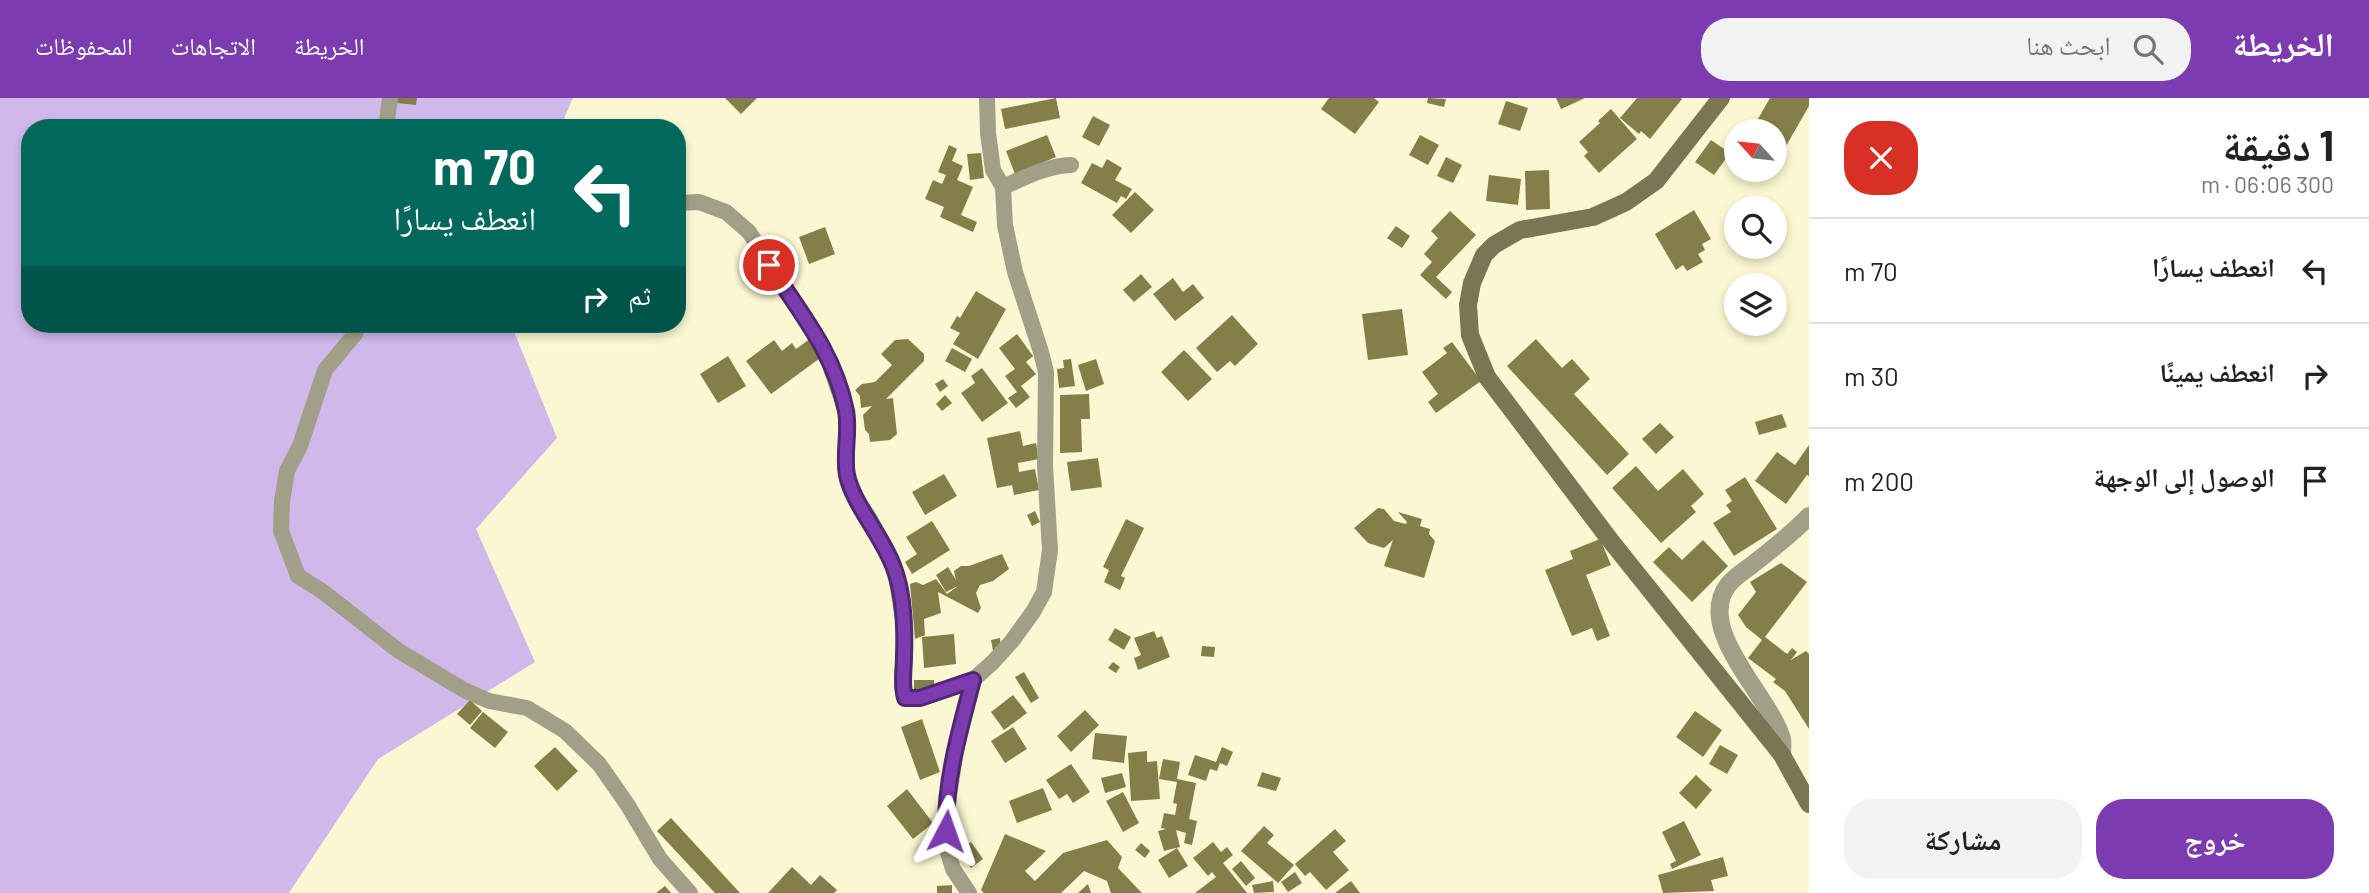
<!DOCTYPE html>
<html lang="ar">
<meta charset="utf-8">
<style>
body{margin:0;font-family:Barlow,"Noto Naskh Arabic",sans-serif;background:#f2f2f2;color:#222;direction:rtl;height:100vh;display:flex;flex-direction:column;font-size:26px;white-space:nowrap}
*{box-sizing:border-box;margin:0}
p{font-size:23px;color:#767676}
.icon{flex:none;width:38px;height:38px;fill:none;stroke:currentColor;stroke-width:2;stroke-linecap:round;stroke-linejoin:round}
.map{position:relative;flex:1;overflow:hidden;direction:ltr}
.panel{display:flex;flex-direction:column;background:#fff;width:560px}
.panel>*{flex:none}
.hud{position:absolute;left:21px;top:21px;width:665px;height:214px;border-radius:28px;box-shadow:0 4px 10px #0003;direction:rtl;background:#00695c;color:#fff;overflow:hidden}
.needle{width:46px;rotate:297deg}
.fabs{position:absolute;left:1724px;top:21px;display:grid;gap:14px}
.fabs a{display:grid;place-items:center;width:63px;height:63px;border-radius:50%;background:#fff;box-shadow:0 4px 10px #0003;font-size:35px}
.pin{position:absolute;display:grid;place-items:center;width:60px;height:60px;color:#fff;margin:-30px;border:4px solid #fff;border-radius:50%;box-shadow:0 2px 7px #0007}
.me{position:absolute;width:77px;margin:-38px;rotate:4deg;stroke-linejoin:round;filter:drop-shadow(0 0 5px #0008)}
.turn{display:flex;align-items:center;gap:24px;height:147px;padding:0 35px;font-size:32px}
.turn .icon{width:91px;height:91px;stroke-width:2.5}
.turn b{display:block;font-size:49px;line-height:60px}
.then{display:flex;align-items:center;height:66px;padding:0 35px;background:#0003;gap:14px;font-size:26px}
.round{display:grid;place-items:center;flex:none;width:74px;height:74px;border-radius:28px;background:#f2f2f2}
.overview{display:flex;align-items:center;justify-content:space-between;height:119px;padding:0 35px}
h1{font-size:42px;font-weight:700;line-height:52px}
.primary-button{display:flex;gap:14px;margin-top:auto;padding:14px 35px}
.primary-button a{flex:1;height:80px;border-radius:28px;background:#7c3cb0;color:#fff;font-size:28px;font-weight:700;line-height:80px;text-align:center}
.primary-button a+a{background:#f2f2f2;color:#222}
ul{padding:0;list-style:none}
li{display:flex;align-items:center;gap:21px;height:105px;padding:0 35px;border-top:2px solid #e0e0e0}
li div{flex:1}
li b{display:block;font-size:26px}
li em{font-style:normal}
header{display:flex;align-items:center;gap:42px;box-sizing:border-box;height:98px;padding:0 35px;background:#7c3cb0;color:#fff}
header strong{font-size:33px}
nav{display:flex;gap:38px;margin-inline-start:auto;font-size:24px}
.search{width:490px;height:63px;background:#f2f2f2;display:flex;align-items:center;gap:18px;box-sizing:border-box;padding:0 24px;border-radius:28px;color:#767676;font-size:26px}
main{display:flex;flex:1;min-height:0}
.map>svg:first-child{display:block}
</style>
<header>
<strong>الخريطة</strong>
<div class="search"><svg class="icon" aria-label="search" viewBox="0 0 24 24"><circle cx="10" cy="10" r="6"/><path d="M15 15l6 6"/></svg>ابحث هنا</div>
<nav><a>الخريطة</a><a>الاتجاهات</a><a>المحفوظات</a></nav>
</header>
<main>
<section class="panel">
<div class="overview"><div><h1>1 دقيقة</h1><p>300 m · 06:06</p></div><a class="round" style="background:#d93025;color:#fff"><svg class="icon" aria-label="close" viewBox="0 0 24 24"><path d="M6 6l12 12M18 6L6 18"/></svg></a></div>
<ul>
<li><svg class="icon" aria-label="left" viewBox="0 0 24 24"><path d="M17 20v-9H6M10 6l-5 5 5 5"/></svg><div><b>انعطف يسارًا</b></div><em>70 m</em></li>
<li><svg class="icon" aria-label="right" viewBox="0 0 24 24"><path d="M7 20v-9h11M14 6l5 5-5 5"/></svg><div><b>انعطف يمينًا</b></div><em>30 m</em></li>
<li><svg class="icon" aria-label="arrive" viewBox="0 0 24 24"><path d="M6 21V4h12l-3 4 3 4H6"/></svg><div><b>الوصول إلى الوجهة</b></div><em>200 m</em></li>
</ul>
<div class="primary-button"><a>خروج</a><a>مشاركة</a></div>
</section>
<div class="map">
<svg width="1809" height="795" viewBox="0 0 1809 795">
<rect width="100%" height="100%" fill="#faf7d2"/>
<!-- forest -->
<polygon fill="#d0b8eb" points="0,0 573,0 560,30 30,30 30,226 511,226 557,340 476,431 535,564 378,661 289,795 0,795"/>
<!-- building -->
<g fill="#847f49">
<polygon points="397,0 417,0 416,7 397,5"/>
<polygon points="725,0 757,0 741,16"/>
<polygon points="1056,0 1060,20 1005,31 1001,11"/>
<polygon points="1329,0 1374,0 1379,4 1355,36 1321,11"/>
<polygon points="1428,0 1446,1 1444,9 1427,5"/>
<polygon points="1556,0 1585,0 1561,11"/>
<polygon points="1637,0 1681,0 1682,1 1650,41 1641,33 1639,36 1620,20"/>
<polygon points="1770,0 1809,0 1809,8 1774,69 1774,33 1751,33"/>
<polygon points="1506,3 1528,10 1520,33 1498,26"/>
<polygon points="1611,11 1637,41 1599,75 1584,58 1588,54 1579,44 1600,25 1598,23"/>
<polygon points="1093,18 1110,27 1099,48 1082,39"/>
<polygon points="1047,37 1056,59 1015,76 1006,53"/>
<polygon points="1420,37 1439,47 1428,67 1409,57"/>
<polygon points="1711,42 1730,55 1714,77 1695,64"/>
<polygon points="949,47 957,51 952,63 963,68 957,82 973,89 961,117 977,124 973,134 940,119 944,109 925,101 933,82 942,86 946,77 938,74"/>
<polygon points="981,55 984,80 970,82 967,56"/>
<polygon points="1446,59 1462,67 1453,85 1437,78"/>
<polygon points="1107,61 1122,70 1115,82 1132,91 1126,101 1121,98 1117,105 1081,85 1092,65 1102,70"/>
<polygon points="1549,72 1550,111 1526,112 1525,73"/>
<polygon points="1754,72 1773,72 1768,80"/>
<polygon points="1489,77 1521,81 1518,107 1486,103"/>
<polygon points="1135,94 1154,112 1131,135 1112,117"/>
<polygon points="1694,112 1711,141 1702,146 1705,152 1698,156 1703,164 1687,173 1683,167 1676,172 1655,136"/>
<polygon points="1450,113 1476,137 1436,179 1452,194 1446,201 1420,177 1432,164 1424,156 1438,140 1431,133"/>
<polygon points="1396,128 1410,138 1402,150 1387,140"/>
<polygon points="825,129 835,156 809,166 799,139"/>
<polygon points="1141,176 1152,189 1134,204 1123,192"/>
<polygon points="1173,180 1183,194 1193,186 1204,200 1175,223 1153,196"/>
<polygon points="976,193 1006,211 978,261 953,246 960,235 950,230 957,218 960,220"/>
<polygon points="1402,211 1408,257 1368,262 1362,216"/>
<polygon points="1232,217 1258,246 1235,268 1230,263 1217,274 1196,250"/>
<polygon points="1017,236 1033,258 1026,264 1036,276 1021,288 1030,299 1016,310 1008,300 1017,294 1005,278 1015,271 999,250"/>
<polygon points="811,240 823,258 771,296 746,263 774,242 782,253 792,245 796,251"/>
<polygon points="908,241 924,256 924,263 886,301 893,300 897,336 890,342 870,344 869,336 865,332 863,317 872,308 861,310 860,298 855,292 862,286 875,284 892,267 881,256 895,242"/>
<polygon points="1536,241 1562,270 1572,261 1590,281 1574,296 1629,356 1607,377 1507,268"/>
<polygon points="1452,244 1481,283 1436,315 1428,304 1438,296 1422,274 1447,255 1443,250"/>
<polygon points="952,250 972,261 965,274 945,263"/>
<polygon points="1184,252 1212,281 1188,303 1161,274"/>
<polygon points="728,258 746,288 718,305 700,276"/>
<polygon points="1071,261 1075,288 1059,290 1057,271 1064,270 1063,262"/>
<polygon points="1096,261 1104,286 1086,293 1078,267"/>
<polygon points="982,270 1008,305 982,324 961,295 975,285 971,278"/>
<polygon points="943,281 948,288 940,294 935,286"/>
<polygon points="1089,296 1090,321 1081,321 1082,354 1060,355 1060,297"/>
<polygon points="945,297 952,305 942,313 936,306"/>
<polygon points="1782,316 1787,329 1759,337 1755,324"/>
<polygon points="1660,325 1674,339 1656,356 1642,341"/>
<polygon points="1020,333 1023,348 1036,345 1039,361 1018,365 1019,374 1035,371 1039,392 1014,397 1012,387 997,390 987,340"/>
<polygon points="1809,347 1809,378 1807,377 1786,406 1755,383 1777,354 1795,367"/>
<polygon points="1098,360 1102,389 1071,393 1067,364"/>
<polygon points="1636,368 1658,393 1683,371 1704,396 1691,408 1696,414 1661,445 1612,390"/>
<polygon points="944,376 957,398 925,417 912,394"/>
<polygon points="1745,379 1777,431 1734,458 1713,425 1731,414 1726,407 1732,403 1725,392"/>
<polygon points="1378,410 1384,411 1394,423 1406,426 1407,424 1398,414 1422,421 1420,428 1430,431 1429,436 1435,443 1424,480 1384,468 1393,442 1384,450 1368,445 1354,430"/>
<polygon points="1035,413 1040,424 1032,428 1027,417"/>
<polygon points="1126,421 1144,430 1121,478 1125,480 1120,492 1104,484 1109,472 1103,469"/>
<polygon points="932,423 950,452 912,476 905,464 917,456 906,439"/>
<polygon points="1600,441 1611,467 1586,477 1610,538 1597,543 1592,530 1572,538 1545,472 1573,461 1570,453"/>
<polygon points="1703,442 1728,468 1692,504 1653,464 1669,449 1682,462"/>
<polygon points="1002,456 1009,471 993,483 980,487 976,495 981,510 978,515 938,494 941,515 924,521 925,537 915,541 910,486 916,484 923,487 936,481 947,496 958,488 946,494 936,477 948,469 956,482 954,473 961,468 969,468"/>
<polygon points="1781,465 1807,484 1765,539 1787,556 1792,550 1797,554 1791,562 1806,553 1809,556 1809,631 1785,593 1773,584 1776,581 1748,560 1762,542 1746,529 1738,517 1756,494 1750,484"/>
<polygon points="1115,530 1131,539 1124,552 1108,542"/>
<polygon points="1154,533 1157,540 1162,538 1170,559 1138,572 1134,560 1141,557 1134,540"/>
<polygon points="954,536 956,566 924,570 922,539"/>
<polygon points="1000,540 1001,552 993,553 991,542"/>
<polygon points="1202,548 1215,549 1214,559 1201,558"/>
<polygon points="1113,564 1120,569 1116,575 1108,570"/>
<polygon points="1024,574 1039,600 1031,605 1015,579"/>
<polygon points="914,582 934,582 934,593 914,592"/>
<polygon points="1013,597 1027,615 1004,632 991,614"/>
<polygon points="470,602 482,613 470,627 457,616"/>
<polygon points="1085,612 1099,627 1071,654 1057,638"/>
<polygon points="1695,613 1722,632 1703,659 1676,639"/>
<polygon points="483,614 508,634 495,650 470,630"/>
<polygon points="922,621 940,674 920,682 901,629"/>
<polygon points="1013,629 1027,651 1005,665 991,643"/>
<polygon points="1095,635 1127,638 1124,665 1092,661"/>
<polygon points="1720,647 1738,657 1727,676 1709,666"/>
<polygon points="555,649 578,673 557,693 534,668"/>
<polygon points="1222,649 1233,654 1227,668 1220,665 1217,673 1210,671 1206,683 1188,677 1195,657 1216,664"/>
<polygon points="1147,653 1147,664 1157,663 1160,701 1131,703 1128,655"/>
<polygon points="1163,661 1180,664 1177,681 1196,685 1189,721 1197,723 1192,747 1184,745 1186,735 1176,732 1180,749 1164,753 1158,733 1166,731 1161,730 1164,715 1175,717 1177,706 1173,705 1177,684 1159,681"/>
<polygon points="1071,666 1090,694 1073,705 1067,696 1059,701 1046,682"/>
<polygon points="1262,674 1281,680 1276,693 1257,688"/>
<polygon points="1122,675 1126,689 1105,695 1101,680"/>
<polygon points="1696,677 1712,692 1696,711 1679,695"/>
<polygon points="1043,690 1052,712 1017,725 1009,703"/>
<polygon points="907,691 933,725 913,741 887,708"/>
<polygon points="1123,694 1139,725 1123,734 1106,703"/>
<polygon points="671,720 740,795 715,795 657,733"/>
<polygon points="1684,723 1701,757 1672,771 1670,766 1676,763 1662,734"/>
<polygon points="1264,728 1274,737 1267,745 1294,767 1278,785 1241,753"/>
<polygon points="1335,731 1346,743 1333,754 1349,772 1326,792 1310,774 1305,778 1295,766"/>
<polygon points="1005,736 1046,753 1025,773 1035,783 1063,755 1107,742 1122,759 1118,770 1142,795 1111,795 1107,783 1084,773 1061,795 984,795 981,792"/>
<polygon points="971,744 983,761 971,770 958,753"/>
<polygon points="1213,744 1221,754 1227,749 1233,757 1223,765 1247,795 1195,795 1216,779 1212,774 1208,778 1193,760"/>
<polygon points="1141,745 1150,753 1145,760 1135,752"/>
<polygon points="1177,750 1188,768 1169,780 1158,762"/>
<polygon points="1723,759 1728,778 1711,782 1714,793 1663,795 1658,777"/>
<polygon points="1241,763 1255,780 1246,788 1232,771"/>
<polygon points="792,769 811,787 820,777 837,792 834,795 768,795"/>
<polygon points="1295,774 1302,785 1288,794 1281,784"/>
<polygon points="1273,783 1274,794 1254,795 1252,787"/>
<polygon points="1351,783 1360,795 1335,795"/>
<polygon points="1088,786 1091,795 1078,795"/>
<polygon points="952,787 952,795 937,795 937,788"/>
<polygon points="665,788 671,795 656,795"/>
</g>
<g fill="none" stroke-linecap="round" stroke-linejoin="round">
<!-- minor -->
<g stroke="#a19f87" stroke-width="16">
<polyline points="386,30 390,0"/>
<path d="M1003 89C1026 79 1046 68 1071 67"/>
<polyline points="677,105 699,104 726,114 749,134 824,250 846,314 847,377 855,399 870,421 895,472 905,534 902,588 905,600 920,600 973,582"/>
<polyline points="357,226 355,236 325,272 300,348 287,373 282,403 281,433 298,478 322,493 399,553 464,592 489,603 527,610 565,633 599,666 627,706 660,761 690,795"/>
<polyline points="969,795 953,771 946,748 946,718 958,639 973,582 993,564 1012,543 1033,514 1044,494 1050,452 1045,368 1046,274 1041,254 1015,174 1005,127 1003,89 993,72 988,35 987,0"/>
</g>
<!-- tertiary -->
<path stroke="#a19f87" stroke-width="18" d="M1782 657C1782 652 1783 646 1782 641 1771 599 1694 532 1728 487 1734 479 1744 473 1752 467 1772 451 1792 436 1809 418"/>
<!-- secondary -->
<polyline stroke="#797653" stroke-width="18" points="1721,0 1656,83 1626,104 1593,119 1520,132 1494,147 1484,157 1472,185 1468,207 1470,237 1487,279 1610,442 1782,657 1809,706"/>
</g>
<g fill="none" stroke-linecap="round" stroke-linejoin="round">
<!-- route casing -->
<g stroke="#512772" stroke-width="18">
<path id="route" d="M769 167C800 214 835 256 846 313 850 334 843 356 847 377 853 407 885 441 895 473 904 499 905 531 904 558 904 573 901 585 905 600H920L973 582C960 631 945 682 946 733"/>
</g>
<!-- route -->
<use href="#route" stroke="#7c3cb0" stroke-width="12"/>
</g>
</svg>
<div class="fabs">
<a><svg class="needle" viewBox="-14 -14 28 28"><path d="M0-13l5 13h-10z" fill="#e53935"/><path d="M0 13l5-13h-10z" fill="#767676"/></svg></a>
<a><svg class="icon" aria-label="search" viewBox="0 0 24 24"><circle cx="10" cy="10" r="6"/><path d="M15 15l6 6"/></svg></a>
<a><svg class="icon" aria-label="layers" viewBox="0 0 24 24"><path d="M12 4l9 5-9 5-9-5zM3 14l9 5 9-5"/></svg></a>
</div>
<div class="pin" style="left:769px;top:167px;background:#d93025"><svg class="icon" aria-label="arrive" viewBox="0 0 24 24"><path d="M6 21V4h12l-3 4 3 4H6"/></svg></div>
<svg class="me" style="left:946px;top:733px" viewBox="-20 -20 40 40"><path d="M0-17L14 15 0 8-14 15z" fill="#7c3cb0" stroke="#fff" stroke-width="4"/></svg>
<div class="hud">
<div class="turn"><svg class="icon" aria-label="left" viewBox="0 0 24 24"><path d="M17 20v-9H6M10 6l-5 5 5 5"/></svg><div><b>70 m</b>انعطف يسارًا</div></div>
<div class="then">ثم<svg class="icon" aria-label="right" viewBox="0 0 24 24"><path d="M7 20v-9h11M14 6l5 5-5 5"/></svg></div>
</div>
</div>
</main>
